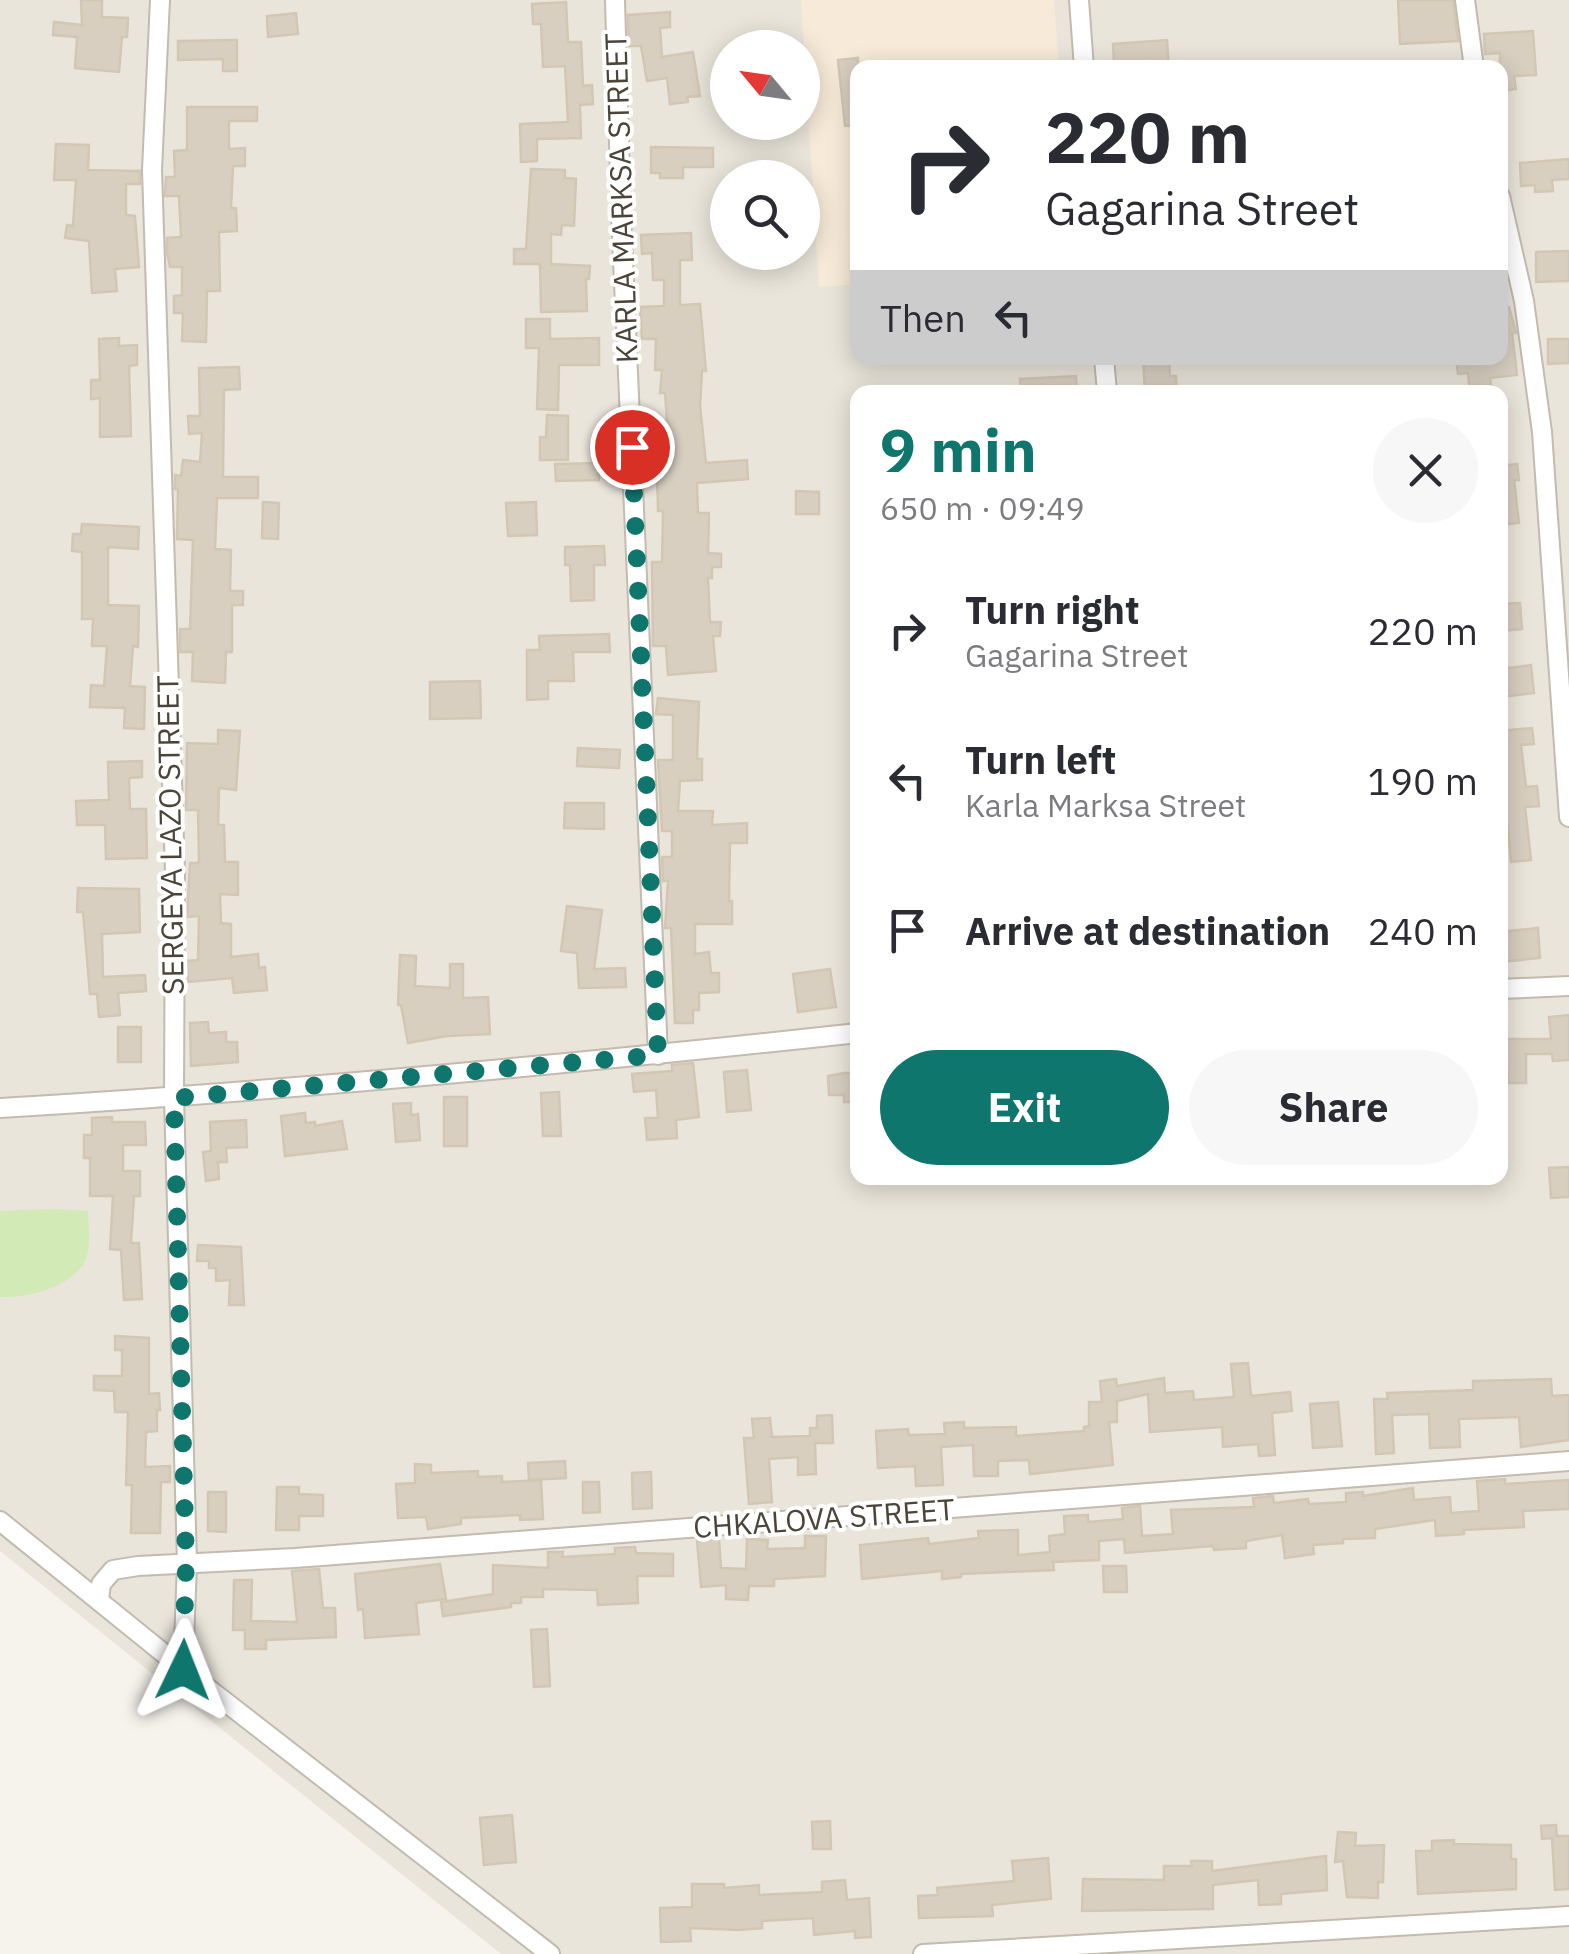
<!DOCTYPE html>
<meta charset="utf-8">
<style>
body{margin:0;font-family:"IBM Plex Sans",sans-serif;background:#f7f7f7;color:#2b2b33;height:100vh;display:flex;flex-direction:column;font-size:38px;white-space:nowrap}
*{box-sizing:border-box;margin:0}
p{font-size:32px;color:#7c7c81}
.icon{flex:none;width:55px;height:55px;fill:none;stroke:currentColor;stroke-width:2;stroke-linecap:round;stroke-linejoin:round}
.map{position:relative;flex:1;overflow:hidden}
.side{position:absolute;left:850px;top:385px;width:658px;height:800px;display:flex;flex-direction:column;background:#fff;border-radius:20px;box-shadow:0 5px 25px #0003}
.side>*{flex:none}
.hud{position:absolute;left:850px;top:60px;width:658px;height:305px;border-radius:20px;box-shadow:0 5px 25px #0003;background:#fff;color:#2b2b33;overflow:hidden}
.needle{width:65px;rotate:299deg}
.buttons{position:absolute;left:710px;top:30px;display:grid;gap:20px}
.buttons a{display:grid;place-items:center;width:110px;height:110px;border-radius:50%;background:#fff;box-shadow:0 5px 25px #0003;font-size:50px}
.pin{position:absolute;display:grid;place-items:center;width:85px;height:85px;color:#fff;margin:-42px;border:5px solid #fff;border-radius:50%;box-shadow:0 2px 10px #0007}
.me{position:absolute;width:110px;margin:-55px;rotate:2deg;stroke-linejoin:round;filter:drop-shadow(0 0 8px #0008)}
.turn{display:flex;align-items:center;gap:35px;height:210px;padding:0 30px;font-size:45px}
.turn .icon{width:130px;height:130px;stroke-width:2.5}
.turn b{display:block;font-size:70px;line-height:85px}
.then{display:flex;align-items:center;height:95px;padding:0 30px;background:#0003;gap:20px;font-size:38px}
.round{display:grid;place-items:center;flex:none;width:105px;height:105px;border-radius:52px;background:#f7f7f7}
.summary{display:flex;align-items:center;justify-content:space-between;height:170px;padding:0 30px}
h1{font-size:60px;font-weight:800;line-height:75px;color:#0f766e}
.cta{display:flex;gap:20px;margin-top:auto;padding:20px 30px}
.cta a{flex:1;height:115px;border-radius:60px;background:#0f766e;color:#fff;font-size:40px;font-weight:800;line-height:115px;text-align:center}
.cta a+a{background:#f7f7f7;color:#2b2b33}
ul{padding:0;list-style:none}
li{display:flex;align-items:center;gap:30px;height:150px;padding:0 30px}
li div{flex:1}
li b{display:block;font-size:38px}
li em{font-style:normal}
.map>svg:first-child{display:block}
</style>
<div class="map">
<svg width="1569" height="1954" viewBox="0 0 1569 1954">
<rect width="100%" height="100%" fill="#f6f3ec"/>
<!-- residential -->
<path fill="#eae5da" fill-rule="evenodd" d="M0 0H1569V1954H501L0 1551ZM728 48H802V122H728ZM858 68H1500V358H858ZM728 178H802V252H728ZM858 392H1500V1178H858Z"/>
<!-- commercial -->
<polygon fill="#f7ead8" points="801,0 1054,0 1059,67 858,68 857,284 819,287"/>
<!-- green -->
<path fill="#d2eab5" d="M51 1209 88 1211C88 1229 93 1252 81 1267 65 1289 25 1298 0 1297V1211Z"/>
<!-- building -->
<g fill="#d8cfc1" stroke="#d3c7b4" stroke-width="2.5">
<polygon points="81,0 102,0 102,17 128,18 127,37 122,37 119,72 75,68 77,37 53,35 54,22 82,25"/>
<polygon points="1398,0 1453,0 1458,41 1400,44"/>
<polygon points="566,2 568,42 581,42 583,86 592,85 593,104 580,105 581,138 537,139 537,161 521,162 520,124 568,122 565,66 543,67 541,24 533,24 532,4"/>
<polygon points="670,12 670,27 660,28 662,57 693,52 700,96 687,97 688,102 670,104 667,78 647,81 641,46 629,46 628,15"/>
<polygon points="296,13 298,34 268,37 267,16"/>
<polygon points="1533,31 1536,75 1514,76 1516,89 1500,91 1500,53 1485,54 1484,34"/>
<polygon points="237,40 237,71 223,71 223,59 178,60 178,41"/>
<polygon points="1167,40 1169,68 1150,68 1150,61 1114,63 1113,44"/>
<polygon points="858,58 858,125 845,126 838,60"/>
<polygon points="187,107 257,107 257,121 229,121 229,149 245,148 245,166 233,166 231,208 236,208 237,231 219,232 220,291 207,291 206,342 182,341 183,313 174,313 174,296 182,295 182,267 170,267 167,252 167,238 181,237 179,196 165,196 166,177 175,177 174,151 187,150"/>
<polygon points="56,144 89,145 88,170 140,171 140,184 126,184 126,215 135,216 139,267 115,269 117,291 92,293 89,241 65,238 67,225 73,226 76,180 54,180"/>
<polygon points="651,147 713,148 713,167 683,167 683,178 660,178 660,173 651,173"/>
<polygon points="1569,159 1569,179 1552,180 1553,191 1535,192 1535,185 1521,186 1520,163"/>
<polygon points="531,169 565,170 565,178 576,179 574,226 562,225 561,235 551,234 551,264 590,266 589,279 586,279 587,311 541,312 540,264 514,264 514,249 526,249"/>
<polygon points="691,233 692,260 680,260 680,305 700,304 706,371 702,371 700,406 706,463 747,460 748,479 697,483 698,513 709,513 708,553 721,554 721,567 712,567 712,578 708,578 710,622 721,622 720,636 713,636 716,671 668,675 666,646 653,646 652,562 662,562 663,511 658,511 657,475 650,476 648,450 669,448 665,393 660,393 662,370 655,370 656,339 642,339 640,307 664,306 664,280 653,280 652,253 642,254 641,235"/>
<polygon points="1569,251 1569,281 1536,282 1536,252"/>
<polygon points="1509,307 1516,333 1512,333 1517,375 1490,378 1492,392 1470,392 1468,373 1458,374 1456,358 1500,358 1500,308"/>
<polygon points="526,319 550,319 550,339 599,338 599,365 559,365 558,410 537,409 539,348 526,348"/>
<polygon points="119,338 119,346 137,345 137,365 129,366 131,436 100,437 100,398 91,399 91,380 100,380 99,339"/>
<polygon points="1548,339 1569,339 1569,363 1548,364"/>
<polygon points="1143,358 1169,358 1170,376 1176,376 1177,392 1145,392"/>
<polygon points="239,367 240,389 224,390 223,477 258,477 258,498 217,498 215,549 231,550 230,591 243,591 243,605 232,605 232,652 226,652 225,683 192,681 193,652 180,652 180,629 190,629 193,540 177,539 178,490 175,489 175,475 181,476 183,460 200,462 202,433 189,434 188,416 200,416 199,368"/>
<polygon points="1076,376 1077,392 1021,392 1020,379"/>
<polygon points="547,415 568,416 568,460 540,460 540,437 546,437"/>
<polygon points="598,463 599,480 556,481 555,464"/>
<polygon points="1517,464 1519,480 1514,480 1519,523 1500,525 1500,466"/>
<polygon points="796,491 819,492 819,514 796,514"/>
<polygon points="263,502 279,503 278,539 262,538"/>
<polygon points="536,502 537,535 508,536 506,503"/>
<polygon points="82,524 139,527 138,549 108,547 108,605 139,606 138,647 133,646 130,686 145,687 144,729 124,728 125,708 90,707 91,685 104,686 107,646 92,646 93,619 82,619 82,552 72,551 73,534 81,534"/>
<polygon points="604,546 605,565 594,565 594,600 571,601 570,565 565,565 565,547"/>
<polygon points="1520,603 1522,629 1500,631 1500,604"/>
<polygon points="609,634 610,652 573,652 574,681 548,681 548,699 527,700 527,650 540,650 539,636"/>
<polygon points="1531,665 1534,693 1500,697 1500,669"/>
<polygon points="480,681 481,718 430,719 430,682"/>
<polygon points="658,698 699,702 697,759 702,759 702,780 680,781 678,811 713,811 712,825 747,823 747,843 730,843 729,901 732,901 732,924 695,924 695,954 709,952 711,973 719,973 719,992 699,993 699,1010 693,1010 693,1023 675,1023 671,928 665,928 668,881 663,881 662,857 672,857 672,831 662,831 658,760 673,760 673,715 656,714"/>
<polygon points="1532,728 1534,744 1521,745 1526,787 1537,786 1539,806 1525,807 1531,860 1511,862 1503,776 1500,776 1500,731"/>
<polygon points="218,730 240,731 236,790 219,788 218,825 224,825 225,862 238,862 238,895 220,894 221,923 231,924 231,957 258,954 259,968 265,967 267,990 234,993 232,978 188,982 187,961 198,960 199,916 187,917 190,863 199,863 198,810 186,810 187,743 218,744"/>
<polygon points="578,748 620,750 619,768 577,766"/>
<polygon points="142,761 142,777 129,778 130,809 146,809 147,858 106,859 105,825 77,825 76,801 109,800 108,762"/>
<polygon points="565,803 604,803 604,829 564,828"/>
<polygon points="78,888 139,889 140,932 102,934 103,977 145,975 146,991 118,993 120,1015 99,1017 97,994 90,994 83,912 77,912"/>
<polygon points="567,906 602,910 594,969 625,968 626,987 579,988 577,953 561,951"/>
<polygon points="1538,928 1540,958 1500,962 1500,932"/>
<polygon points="400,955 416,956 415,986 450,988 450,964 463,964 463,998 488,997 490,1034 447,1036 408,1043 401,1005 398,1005"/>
<polygon points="830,969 836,1007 798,1012 793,974"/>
<polygon points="1569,1015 1569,1060 1553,1061 1552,1054 1526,1054 1526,1083 1508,1083 1506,1039 1551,1039 1549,1017"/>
<polygon points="208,1022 209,1033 226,1032 226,1042 237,1042 238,1062 191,1066 190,1023"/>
<rect x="118" y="1027" width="23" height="35"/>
<polygon points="693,1063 699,1117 676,1120 677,1138 647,1140 645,1118 658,1118 656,1090 634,1092 632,1074 672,1071 672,1065"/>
<polygon points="747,1070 751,1110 727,1112 724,1072"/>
<polygon points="844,1073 858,1073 858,1102 844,1102 844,1095 829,1095 828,1076"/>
<polygon points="559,1092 561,1136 543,1136 541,1093"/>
<rect x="444" y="1097" width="23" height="49"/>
<polygon points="411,1103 411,1115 418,1114 420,1140 396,1142 393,1104"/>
<polygon points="305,1113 306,1123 315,1122 315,1126 342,1121 347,1149 285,1156 281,1116"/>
<polygon points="112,1117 112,1122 145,1122 146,1145 123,1145 123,1171 140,1171 140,1196 134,1196 131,1243 139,1243 142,1299 124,1300 121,1250 110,1249 113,1196 90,1196 90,1158 84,1158 84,1135 92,1135 92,1118"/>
<polygon points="246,1120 247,1147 226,1148 227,1162 218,1162 219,1179 206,1181 203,1152 211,1151 210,1122"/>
<polygon points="1569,1167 1569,1197 1551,1198 1549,1168"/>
<polygon points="198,1245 241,1247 244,1305 229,1305 230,1280 216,1281 216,1268 209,1268 209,1261 197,1261"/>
<polygon points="115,1336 149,1338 149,1394 159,1393 160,1410 157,1410 157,1431 146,1432 145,1467 170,1466 170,1482 161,1482 160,1533 131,1533 132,1485 126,1485 128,1412 115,1412 114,1391 94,1390 94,1376 122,1376 122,1350 115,1350"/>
<polygon points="1248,1363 1251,1396 1290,1392 1292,1411 1272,1413 1275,1455 1259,1456 1258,1444 1223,1447 1222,1427 1150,1432 1148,1394 1117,1401 1117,1422 1109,1422 1113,1465 1030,1474 1029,1460 998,1461 998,1476 974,1476 973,1445 941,1447 943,1485 916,1486 915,1466 878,1468 876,1431 908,1429 909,1435 945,1434 944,1423 964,1422 964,1428 1016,1427 1016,1436 1084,1431 1084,1427 1089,1426 1089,1402 1102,1402 1100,1381 1116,1379 1117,1386 1164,1378 1165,1393 1193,1391 1194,1400 1234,1397 1231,1364"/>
<polygon points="1551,1379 1552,1396 1569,1395 1569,1440 1521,1447 1519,1417 1459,1419 1460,1447 1430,1448 1429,1414 1392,1415 1394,1453 1376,1454 1374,1399 1388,1399 1387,1393 1473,1390 1473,1381"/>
<polygon points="1338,1402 1342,1446 1313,1448 1310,1404"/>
<polygon points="832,1415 833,1443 815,1443 816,1474 798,1475 798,1457 769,1459 772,1502 749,1504 744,1438 754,1438 752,1419 770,1418 772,1437 810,1436 810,1428 817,1428 817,1416"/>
<polygon points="565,1461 566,1478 529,1480 528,1463"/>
<polygon points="415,1464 431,1465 431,1473 478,1471 478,1477 502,1476 502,1482 541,1480 543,1519 520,1520 520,1515 461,1518 461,1524 428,1529 426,1517 398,1518 396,1484 415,1483"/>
<polygon points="651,1472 652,1508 633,1509 632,1473"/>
<polygon points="1505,1479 1505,1484 1569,1480 1569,1509 1523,1511 1524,1527 1464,1530 1464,1534 1436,1536 1435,1520 1375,1529 1375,1538 1343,1539 1343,1543 1313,1545 1314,1554 1285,1558 1282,1535 1246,1541 1246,1548 1214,1550 1213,1546 1125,1553 1124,1539 1099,1541 1099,1560 1053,1562 1054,1570 961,1574 961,1577 942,1579 942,1571 862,1579 860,1545 928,1538 929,1544 979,1538 978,1531 1018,1530 1018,1555 1050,1552 1049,1536 1065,1534 1064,1516 1088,1515 1088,1522 1123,1519 1122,1508 1140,1506 1142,1536 1173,1534 1171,1510 1254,1507 1253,1498 1273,1496 1274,1503 1308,1499 1309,1504 1346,1502 1346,1493 1363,1492 1363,1496 1413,1488 1414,1500 1450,1497 1451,1513 1479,1511 1477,1481"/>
<polygon points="583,1482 599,1482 600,1512 583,1513"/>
<polygon points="277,1487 299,1487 299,1494 323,1495 323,1516 299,1516 299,1530 276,1530"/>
<polygon points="208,1492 226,1492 226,1532 208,1531"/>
<polygon points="805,1536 826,1536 825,1576 774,1579 774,1586 749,1586 748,1600 726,1599 726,1585 701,1587 697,1540 719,1539 721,1568 746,1569 747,1539 768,1540 767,1549 805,1548"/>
<polygon points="635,1547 636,1553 673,1554 673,1576 637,1576 638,1603 598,1605 597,1590 543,1589 543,1597 521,1597 521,1603 511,1603 511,1607 443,1616 441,1602 493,1594 493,1565 548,1568 548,1552 563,1552 562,1557 615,1554 615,1548"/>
<polygon points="440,1564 446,1599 416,1603 419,1634 365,1638 363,1609 358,1610 355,1574"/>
<polygon points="1103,1566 1126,1566 1127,1592 1104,1592"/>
<polygon points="319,1569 323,1608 335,1608 336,1637 266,1640 266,1649 245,1649 245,1630 233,1630 234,1580 252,1580 251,1621 297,1622 292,1571"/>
<polygon points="547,1629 550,1686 534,1687 531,1630"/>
<polygon points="512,1815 516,1862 484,1865 480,1818"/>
<polygon points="830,1821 831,1849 813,1849 812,1822"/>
<polygon points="1556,1825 1557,1836 1569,1836 1569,1889 1555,1890 1552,1838 1542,1839 1541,1826"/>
<polygon points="1338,1832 1356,1833 1355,1846 1384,1845 1383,1882 1378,1882 1378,1898 1347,1897 1343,1861 1335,1862"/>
<polygon points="1454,1840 1454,1844 1511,1845 1511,1859 1516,1859 1516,1889 1418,1894 1416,1851 1432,1851 1432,1841"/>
<polygon points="1326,1856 1327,1890 1281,1894 1281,1904 1259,1905 1258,1880 1213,1885 1213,1909 1082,1911 1083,1879 1164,1880 1164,1866 1192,1866 1191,1861 1212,1861 1212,1871"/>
<polygon points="1048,1858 1051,1899 992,1905 993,1916 919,1918 918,1896 938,1895 937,1888 1014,1881 1012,1861"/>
<polygon points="845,1880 847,1900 869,1898 871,1937 855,1938 855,1931 814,1935 813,1918 762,1921 762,1928 739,1930 690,1928 691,1941 661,1942 660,1908 692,1907 692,1884 724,1884 724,1888 759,1885 759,1895 822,1892 822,1882"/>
</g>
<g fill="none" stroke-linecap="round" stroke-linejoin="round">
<!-- minor casing -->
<g stroke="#c2bbae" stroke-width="22">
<g id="minor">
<polyline points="160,0 152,170 175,872 174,1098 187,1563 183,1669"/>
<polyline points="615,0 621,214 658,1055"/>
<polyline points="1079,0 1084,68"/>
<polyline points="1465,0 1474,68"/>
<polyline points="1500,196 1524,301 1542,432 1569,817"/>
<polyline points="1104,358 1107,392"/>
<polyline points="1500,989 1569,986"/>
<path d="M0 1108C286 1091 572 1064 858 1033"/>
<polyline points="0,1521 183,1669 550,1954"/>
<polyline points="99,1600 101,1584 113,1570 138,1566 295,1558 1569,1461"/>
<polyline points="923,1954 1569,1916"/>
</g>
</g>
<!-- minor -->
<use href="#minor" stroke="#fff" stroke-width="18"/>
</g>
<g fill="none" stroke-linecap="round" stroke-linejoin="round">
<!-- route -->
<polyline stroke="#0f766e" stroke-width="18" stroke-dasharray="0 32.4" points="183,1670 186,1562 174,1098 658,1055 632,447"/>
</g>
<g text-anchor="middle" stroke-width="8" stroke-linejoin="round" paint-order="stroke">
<!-- street labels -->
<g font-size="30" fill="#4b4439" stroke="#fff">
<text transform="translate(622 198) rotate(-92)" y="10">KARLA MARKSA STREET</text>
<text transform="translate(171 835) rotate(-91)" y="10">SERGEYA LAZO STREET</text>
<text transform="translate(824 1519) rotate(-4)" y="10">CHKALOVA STREET</text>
</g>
</g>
</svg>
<div class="buttons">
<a><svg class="needle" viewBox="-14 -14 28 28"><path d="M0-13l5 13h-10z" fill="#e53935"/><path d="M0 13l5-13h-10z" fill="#7c7c81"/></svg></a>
<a><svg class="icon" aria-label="search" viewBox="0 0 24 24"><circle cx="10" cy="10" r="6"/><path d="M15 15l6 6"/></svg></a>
</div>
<div class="pin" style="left:632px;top:447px;background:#d93025"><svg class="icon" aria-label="arrive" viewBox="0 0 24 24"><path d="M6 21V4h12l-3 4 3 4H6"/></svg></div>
<svg class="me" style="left:183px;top:1670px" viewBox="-20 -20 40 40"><path d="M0-17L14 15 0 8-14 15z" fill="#0f766e" stroke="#fff" stroke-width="4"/></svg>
<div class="hud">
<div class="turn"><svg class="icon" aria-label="right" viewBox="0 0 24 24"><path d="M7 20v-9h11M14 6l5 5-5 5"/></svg><div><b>220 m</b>Gagarina Street</div></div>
<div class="then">Then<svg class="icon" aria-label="left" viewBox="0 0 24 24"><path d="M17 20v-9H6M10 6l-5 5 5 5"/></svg></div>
</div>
<section class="side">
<div class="summary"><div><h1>9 min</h1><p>650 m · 09:49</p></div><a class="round"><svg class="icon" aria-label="close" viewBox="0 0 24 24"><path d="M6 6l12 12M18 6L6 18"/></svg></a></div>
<ul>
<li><svg class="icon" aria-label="right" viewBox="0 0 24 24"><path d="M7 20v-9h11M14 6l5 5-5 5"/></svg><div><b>Turn right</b><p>Gagarina Street</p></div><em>220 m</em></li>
<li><svg class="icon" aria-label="left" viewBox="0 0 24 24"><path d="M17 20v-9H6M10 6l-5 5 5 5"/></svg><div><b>Turn left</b><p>Karla Marksa Street</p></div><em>190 m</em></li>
<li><svg class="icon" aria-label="arrive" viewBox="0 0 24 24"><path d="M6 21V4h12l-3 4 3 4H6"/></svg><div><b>Arrive at destination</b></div><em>240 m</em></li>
</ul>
<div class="cta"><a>Exit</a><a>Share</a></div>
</section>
</div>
